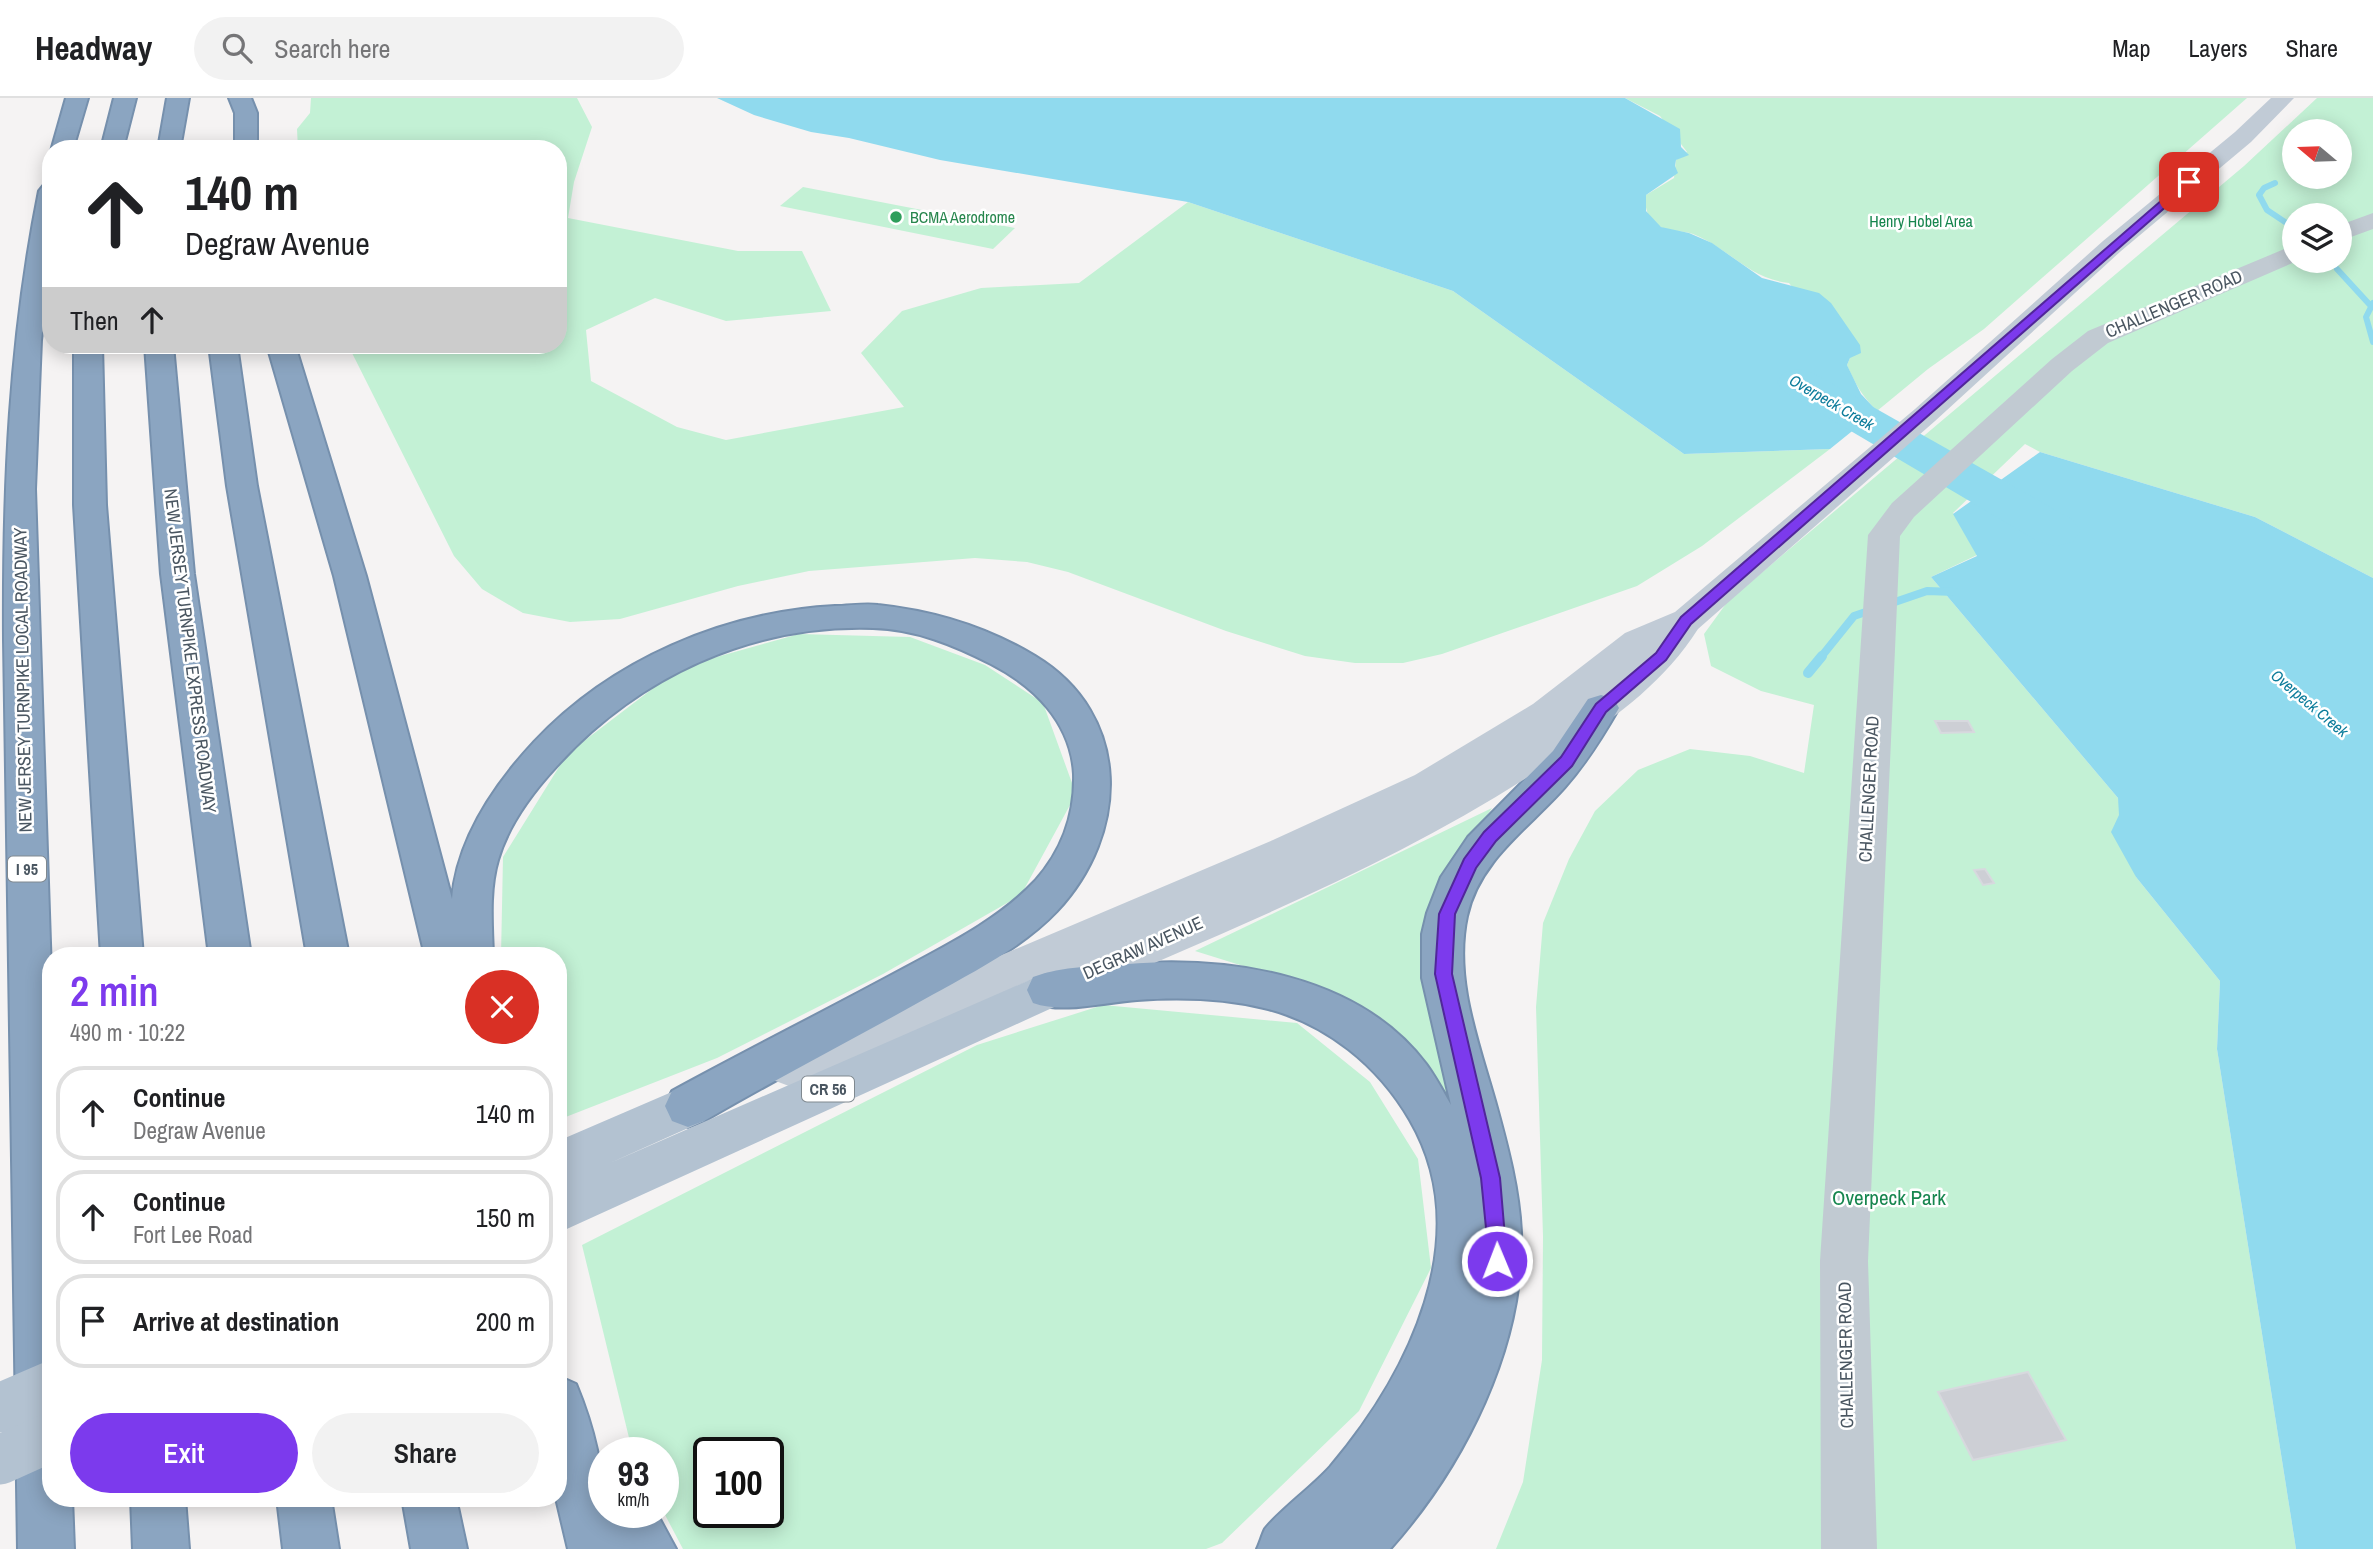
<!DOCTYPE html>
<meta charset="utf-8">
<style>
body{margin:0;font-family:"Archivo Narrow",sans-serif;background:#f2f2f2;color:#202124;height:100vh;display:flex;flex-direction:column;font-size:26px;white-space:nowrap}
*{box-sizing:border-box;margin:0}
p{font-size:23px;color:#757577}
.icon{flex:none;width:38px;height:38px;fill:none;stroke:currentColor;stroke-width:2;stroke-linecap:round;stroke-linejoin:round}
.map{position:relative;flex:1;overflow:hidden}
.drawer{position:absolute;left:42px;top:849px;width:525px;height:560px;display:flex;flex-direction:column;background:#fff;border-radius:28px;box-shadow:0 4px 18px #0003}
.drawer>*{flex:none}
.hud{position:absolute;left:42px;top:42px;width:525px;height:214px;border-radius:28px;box-shadow:0 4px 18px #0003;background:#fff;color:#202124;overflow:hidden}
.needle{width:46px;rotate:289deg}
.controls{position:absolute;left:2282px;top:21px;display:grid;gap:14px}
.controls a{display:grid;place-items:center;width:70px;height:70px;border-radius:50%;background:#fff;box-shadow:0 4px 18px #0003;font-size:35px}
.speed{position:absolute;left:588px;top:1339px;display:flex;gap:14px;font-size:35px;font-weight:700;text-align:center}
.speed>*{display:grid;place-content:center;width:91px;height:91px;border-radius:50%;background:#fff;box-shadow:0 4px 18px #0003;line-height:1}
.speed small{font-size:18px;font-weight:400}
.speed .limit{border:4px solid #111;border-radius:10px;background:#fff;color:#111}
.pin{position:absolute;display:grid;place-items:center;width:60px;height:60px;color:#fff;margin:-30px;border-radius:14px;box-shadow:0 4px 10px #0006}
.me{position:absolute;width:77px;margin:-38px;rotate:359deg;stroke-linejoin:round;filter:drop-shadow(0 0 5px #0008)}
.turn{display:flex;align-items:center;gap:24px;height:147px;padding:0 28px;font-size:32px}
.turn .icon{width:91px;height:91px;stroke-width:2.5}
.turn b{display:block;font-size:49px;line-height:60px}
.then{display:flex;align-items:center;height:66px;padding:0 28px;background:#0003;gap:14px;font-size:26px}
.round{display:grid;place-items:center;flex:none;width:74px;height:74px;border-radius:37px;background:#f2f2f2}
.head{display:flex;align-items:center;justify-content:space-between;height:119px;padding:0 28px}
h1{font-size:42px;font-weight:600;line-height:52px;color:#7c3aed}
.primary-button{display:flex;gap:14px;margin-top:auto;padding:14px 28px}
.primary-button a{flex:1;height:80px;border-radius:42px;background:#7c3aed;color:#fff;font-size:28px;font-weight:600;line-height:80px;text-align:center}
.primary-button a+a{background:#f2f2f2;color:#202124}
ul{padding:0;list-style:none}
li{display:flex;align-items:center;gap:21px;height:94px;margin:0 14px 10px;padding:0 14px;border:4px solid #e0e0e0;border-radius:28px}
li div{flex:1}
li b{display:block;font-size:26px}
li em{font-style:normal}
header{display:flex;align-items:center;gap:42px;box-sizing:border-box;height:98px;padding:0 35px;background:#fff;border-bottom:2px solid #e0e0e0}
header strong{font-size:33px}
nav{display:flex;gap:38px;margin-inline-start:auto;font-size:24px}
.search{width:490px;height:63px;background:#f2f2f2;display:flex;align-items:center;gap:18px;box-sizing:border-box;padding:0 24px;border-radius:38px;color:#757577;font-size:26px}
.map>svg:first-child{display:block}
</style>
<header>
<strong>Headway</strong>
<div class="search"><svg class="icon" aria-label="search" viewBox="0 0 24 24"><circle cx="10" cy="10" r="6"/><path d="M15 15l6 6"/></svg>Search here</div>
<nav><a>Map</a><a>Layers</a><a>Share</a></nav>
</header>
<div class="map">
<svg width="2373" height="1451" viewBox="0 0 2373 1451">
<rect width="100%" height="100%" fill="#f5f3f3"/>
<!-- green -->
<g fill="#c3f1d5" fill-rule="evenodd">
<polygon points="311,0 577,0 592,29 574,84 568,120 738,153 802,153 831,213 726,223 655,200 586,232 591,283 677,329 726,342 904,309 861,255 902,213 981,190 1079,185 1188,104 1453,193 1684,356 1830,351 1702,448 1637,488 1442,556 1403,565 1355,565 1305,558 1226,533 1068,474 1027,464 975,460 809,473 738,488 620,521 570,524 523,515 482,491 454,458 348,247 558,247 558,51 298,51 297,31 310,15"/>
<path d="M1625 0H2247L1984 231 1928 271 1877 313C1863 299 1855 286 1847 267L1850 260 1789 185C1749 181 1729 150 1693 136 1682 132 1670 135 1661 129 1648 122 1644 111 1646 97L1674 80 1676 62 1687 54 1660 18Z"/>
<path d="M2317 0H2373V480L2255 419 2040 354 2025 346 1953 415 1977 457 1931 479 2118 700 2136 779 2220 883 2217 951 2296 1451H1496L1523 1384 1542 1262 1543 1138 1536 909 1543 825 1569 761 1595 713 1638 672 1690 651 1750 658 1804 675 1814 607 1761 593 1711 568 1704 536 1728 503 2244 68ZM2294 33H2340V79H2294ZM2294 117H2340V163H2294Z"/>
<polygon points="803,89 1015,130 993,151 780,108"/>
<polygon points="799,536 910,539 985,567 1043,605 1076,696 1021,797 883,876 717,960 558,1022 558,858 501,858 503,759 567,656 681,569"/>
<polygon points="1492,710 1436,794 1459,1012 1380,922 1304,887 1195,853"/>
<path d="M1103 907 1297 925 1370 984 1418 1061 1431 1170 1359 1313 1222 1445 1206 1451H683L663 1413V1354H633L632 1352 582 1147 977 947ZM709 1354H768V1414H709Z"/>
</g>
<!-- water -->
<g fill="#90daee">
<polygon points="717,0 1625,0 1680,31 1681,49 1689,57 1676,62 1675,68 1678,75 1646,97 1646,113 1661,129 1689,135 1712,145 1762,180 1819,195 1831,205 1860,247 1861,255 1850,260 1847,267 1861,296 1877,313 1830,351 1684,356 1453,193 1188,104 940,62 849,40 811,34 754,17"/>
<polygon points="2040,354 2255,419 2373,480 2373,1451 2296,1451 2217,951 2220,883 2136,779 2111,734 2119,717 2118,700 1931,479 1977,458 1953,416"/>
</g>
<g fill="none" stroke-linecap="round" stroke-linejoin="round">
<!-- stream-far2 -->
<g stroke="#90daee" stroke-width="6">
<polyline points="2275,85 2264,90 2259,97 2267,112 2294,130"/>
<polyline points="2337,171 2370,207"/>
<polyline points="2373,205 2366,219 2373,244"/>
</g>
<!-- stream-far1 -->
<polyline stroke="#90daee" stroke-width="8" points="1821,559 1854,518 1927,493 1955,494"/>
<!-- stream -->
<polyline stroke="#90daee" stroke-width="10" points="1808,575 1822,558"/>
<!-- river -->
<polygon fill="#90daee" fill-rule="evenodd" points="1798,271 1813,275 2073,422 2080,433 2073,444 2056,448 2039,444 1783,293 1777,284 1783,275"/>
</g>
<!-- building -->
<g fill="#cdcfd5" stroke="#d7d9de" stroke-width="2">
<polygon points="1935,623 1968,623 1974,634 1941,635"/>
<polygon points="1985,771 1994,785 1983,787 1974,772"/>
<polygon points="2028,1274 2066,1342 1973,1362 1938,1294"/>
</g>
<g fill="none" stroke-linecap="round" stroke-linejoin="round">
<!-- motorway casing -->
<g stroke="#7690ad" stroke-width="4">
<g id="motorway">
<polygon points="66,0 88,0 73,51 51,53"/>
<polygon points="114,0 136,0 123,51 101,51"/>
<polygon points="167,0 189,0 180,51 158,51"/>
<polygon points="229,0 251,0 257,15 257,51 235,51 235,15"/>
<path d="M51 86V162L41 242 35 391 51 875V1400H72L74 1451H18L4 542C3 390 9 242 39 93L43 88Z"/>
<polygon points="74,247 102,247 106,407 143,858 101,858 74,407"/>
<polygon points="145,247 173,247 194,476 251,858 209,858 161,476"/>
<polygon points="209,247 237,247 257,388 349,858 307,858 227,388"/>
<path d="M267 247H295L366 478 452 801C457 742 494 687 534 644 611 562 723 514 835 508 849 508 865 505 878 507 934 513 987 529 1035 558 1133 617 1129 736 1057 813 1023 849 975 873 932 897 856 940 779 979 704 1023L688 1029 672 1023 665 1008 672 993C747 952 823 914 897 874 945 848 997 823 1035 783 1062 753 1075 716 1074 676 1071 624 1034 588 991 566 954 547 915 531 873 530 751 526 637 579 556 669 532 695 508 727 498 762 489 792 492 826 493 858H425L334 478Z"/>
<path d="M1601 597 1614 601 1619 610C1603 638 1587 664 1565 689 1530 729 1479 762 1467 818 1453 882 1480 948 1497 1010 1508 1050 1519 1092 1521 1134 1525 1248 1464 1368 1390 1451H1257C1260 1445 1262 1437 1265 1431 1279 1413 1312 1389 1330 1369 1408 1277 1478 1139 1410 1022 1378 967 1326 925 1264 910 1223 900 1179 899 1137 902 1105 904 1064 916 1033 905L1027 892 1033 879C1063 868 1097 868 1128 866 1230 858 1359 877 1426 966 1435 978 1443 993 1451 1007L1422 880V836L1427 815 1441 779 1468 739 1553 653 1588 601Z"/>
<path d="M558 1278 576 1286C593 1327 604 1370 604 1414H656L676 1451H568L556 1400H558Z"/>
<polygon points="131,1400 185,1400 189,1451 133,1451"/>
<polygon points="277,1400 331,1400 339,1451 283,1451"/>
<polygon points="402,1400 456,1400 467,1451 411,1451"/>
</g>
</g>
<!-- tertiary -->
<g fill="#c1cad2" fill-rule="evenodd">
<polygon points="2373,115 2373,131 2340,143 2340,127"/>
<polygon points="2294,147 2294,163 2297,163 2108,245 2072,273 1914,419 1900,438 1868,1163 1877,1451 1821,1451 1820,1163 1868,437 1892,405 2052,261 2088,233"/>
</g>
<!-- secondary -->
<path fill="#c1cbd6" fill-rule="evenodd" d="M2271 0H2294L2251 44 2121 153 1935 323 1698 531C1666 582 1619 616 1571 650 1418 758 1241 826 1072 901L1057 906 1042 901 1036 888 1040 878 805 982 789 988 773 982 767 968 773 954 1273 742 1415 677 1533 606 1625 535 1675 514 1915 311 2103 143 2235 34Z"/>
<!-- primary -->
<polygon fill="#b3c2d1" fill-rule="evenodd" points="1048,874 1063,879 1069,892 1063,905 558,1135 558,1088 564,1086 558,1088 558,1043 688,987 704,993 711,1008 704,1023 610,1065"/>
<!-- motorway -->
<use href="#motorway" fill="#8ba5c1" fill-rule="evenodd"/>
<!-- primary-bridge -->
<g stroke="#b3c2d1" stroke-width="49">
<polyline points="0,1310 51,1288"/>
<polyline points="0,1362 51,1339"/>
</g>
</g>
<!-- route -->
<polygon fill="#7c3aed" stroke="#51269a" stroke-width="2" points="2185,82 2194,84 1691,526 1666,562 1606,614 1572,668 1496,743 1476,770 1455,816 1452,876 1500,1080 1507,1163 1504,1170 1497,1173 1490,1170 1481,1080 1435,876 1439,816 1464,761 1484,734 1561,659 1596,606 1656,555 1681,519"/>
<!-- markers -->
<circle fill="#2e9e5b" stroke="#fff" stroke-width="2.5" cx="896" cy="119" r="7"/>
<g text-anchor="middle" stroke-width="5" stroke-linejoin="round" paint-order="stroke">
<!-- far-leisure labels -->
<g font-size="16" fill="#27864d" stroke="#fff" text-anchor="start">
<text x="910" y="125">BCMA Aerodrome</text>
</g>
<!-- far-park labels -->
<g font-size="16" fill="#17864f" stroke="#fff">
<text x="1921" y="129">Henry Hobel Area</text>
</g>
<!-- far-water labels -->
<g font-size="16" font-style="italic" fill="#0c7c9b" stroke="#fff">
<text transform="translate(1832 304) rotate(30)" y="6">Overpeck Creek</text>
<text transform="translate(2310 605) rotate(40)" y="6">Overpeck Creek</text>
</g>
<!-- shield labels -->
<g fill="#fff" stroke="#808990" stroke-width="2">
<rect x="8" y="758.5" width="38" height="25" rx="5"/>
<rect x="802" y="978.5" width="52" height="25" rx="5"/>
</g>
<g font-size="16" font-weight="bold" fill="#4a5661">
<text x="27" y="777">I 95</text>
<text x="828" y="997">CR 56</text>
</g>
<!-- street labels -->
<g font-size="18" fill="#4a5661" stroke="#fff">
<text transform="translate(2174 206) rotate(-23)" y="6">CHALLENGER ROAD</text>
<text transform="translate(190 553) rotate(83)" y="6">NEW JERSEY TURNPIKE EXPRESS ROADWAY</text>
<text transform="translate(23 582) rotate(-91)" y="6">NEW JERSEY TURNPIKE LOCAL ROADWAY</text>
<text transform="translate(1869 691) rotate(-87)" y="6">CHALLENGER ROAD</text>
<text transform="translate(1143 850) rotate(-24)" y="6">DEGRAW AVENUE</text>
<text transform="translate(1846 1257) rotate(-91)" y="6">CHALLENGER ROAD</text>
</g>
<!-- near-park labels -->
<g font-size="21" fill="#17864f" stroke="#fff">
<text x="1889" y="1107">Overpeck Park</text>
</g>
</g>
</svg>
<div class="controls">
<a><svg class="needle" viewBox="-14 -14 28 28"><path d="M0-13l5 13h-10z" fill="#e53935"/><path d="M0 13l5-13h-10z" fill="#757577"/></svg></a>
<a><svg class="icon" aria-label="layers" viewBox="0 0 24 24"><path d="M12 4l9 5-9 5-9-5zM3 14l9 5 9-5"/></svg></a>
</div>
<div class="speed"><div>93<small>km/h</small></div><div class="limit">100</div></div>
<div class="pin" style="left:2189px;top:84px;background:#d93025"><svg class="icon" aria-label="arrive" viewBox="0 0 24 24"><path d="M6 21V4h12l-3 4 3 4H6"/></svg></div>
<svg class="me" style="left:1497px;top:1163px" viewBox="-20 -20 40 40"><circle r="17" fill="#7c3aed" stroke="#fff" stroke-width="3"/><path d="M0-11L8 9 0 5-8 9z" fill="#fff"/></svg>
<div class="hud">
<div class="turn"><svg class="icon" aria-label="ahead" viewBox="0 0 24 24"><path d="M12 20V5M6 11l6-6 6 6"/></svg><div><b>140 m</b>Degraw Avenue</div></div>
<div class="then">Then<svg class="icon" aria-label="ahead" viewBox="0 0 24 24"><path d="M12 20V5M6 11l6-6 6 6"/></svg></div>
</div>
<section class="drawer">
<div class="head"><div><h1>2 min</h1><p>490 m · 10:22</p></div><a class="round" style="background:#d93025;color:#fff"><svg class="icon" aria-label="close" viewBox="0 0 24 24"><path d="M6 6l12 12M18 6L6 18"/></svg></a></div>
<ul>
<li><svg class="icon" aria-label="ahead" viewBox="0 0 24 24"><path d="M12 20V5M6 11l6-6 6 6"/></svg><div><b>Continue</b><p>Degraw Avenue</p></div><em>140 m</em></li>
<li><svg class="icon" aria-label="ahead" viewBox="0 0 24 24"><path d="M12 20V5M6 11l6-6 6 6"/></svg><div><b>Continue</b><p>Fort Lee Road</p></div><em>150 m</em></li>
<li><svg class="icon" aria-label="arrive" viewBox="0 0 24 24"><path d="M6 21V4h12l-3 4 3 4H6"/></svg><div><b>Arrive at destination</b></div><em>200 m</em></li>
</ul>
<div class="primary-button"><a>Exit</a><a>Share</a></div>
</section>
</div>
